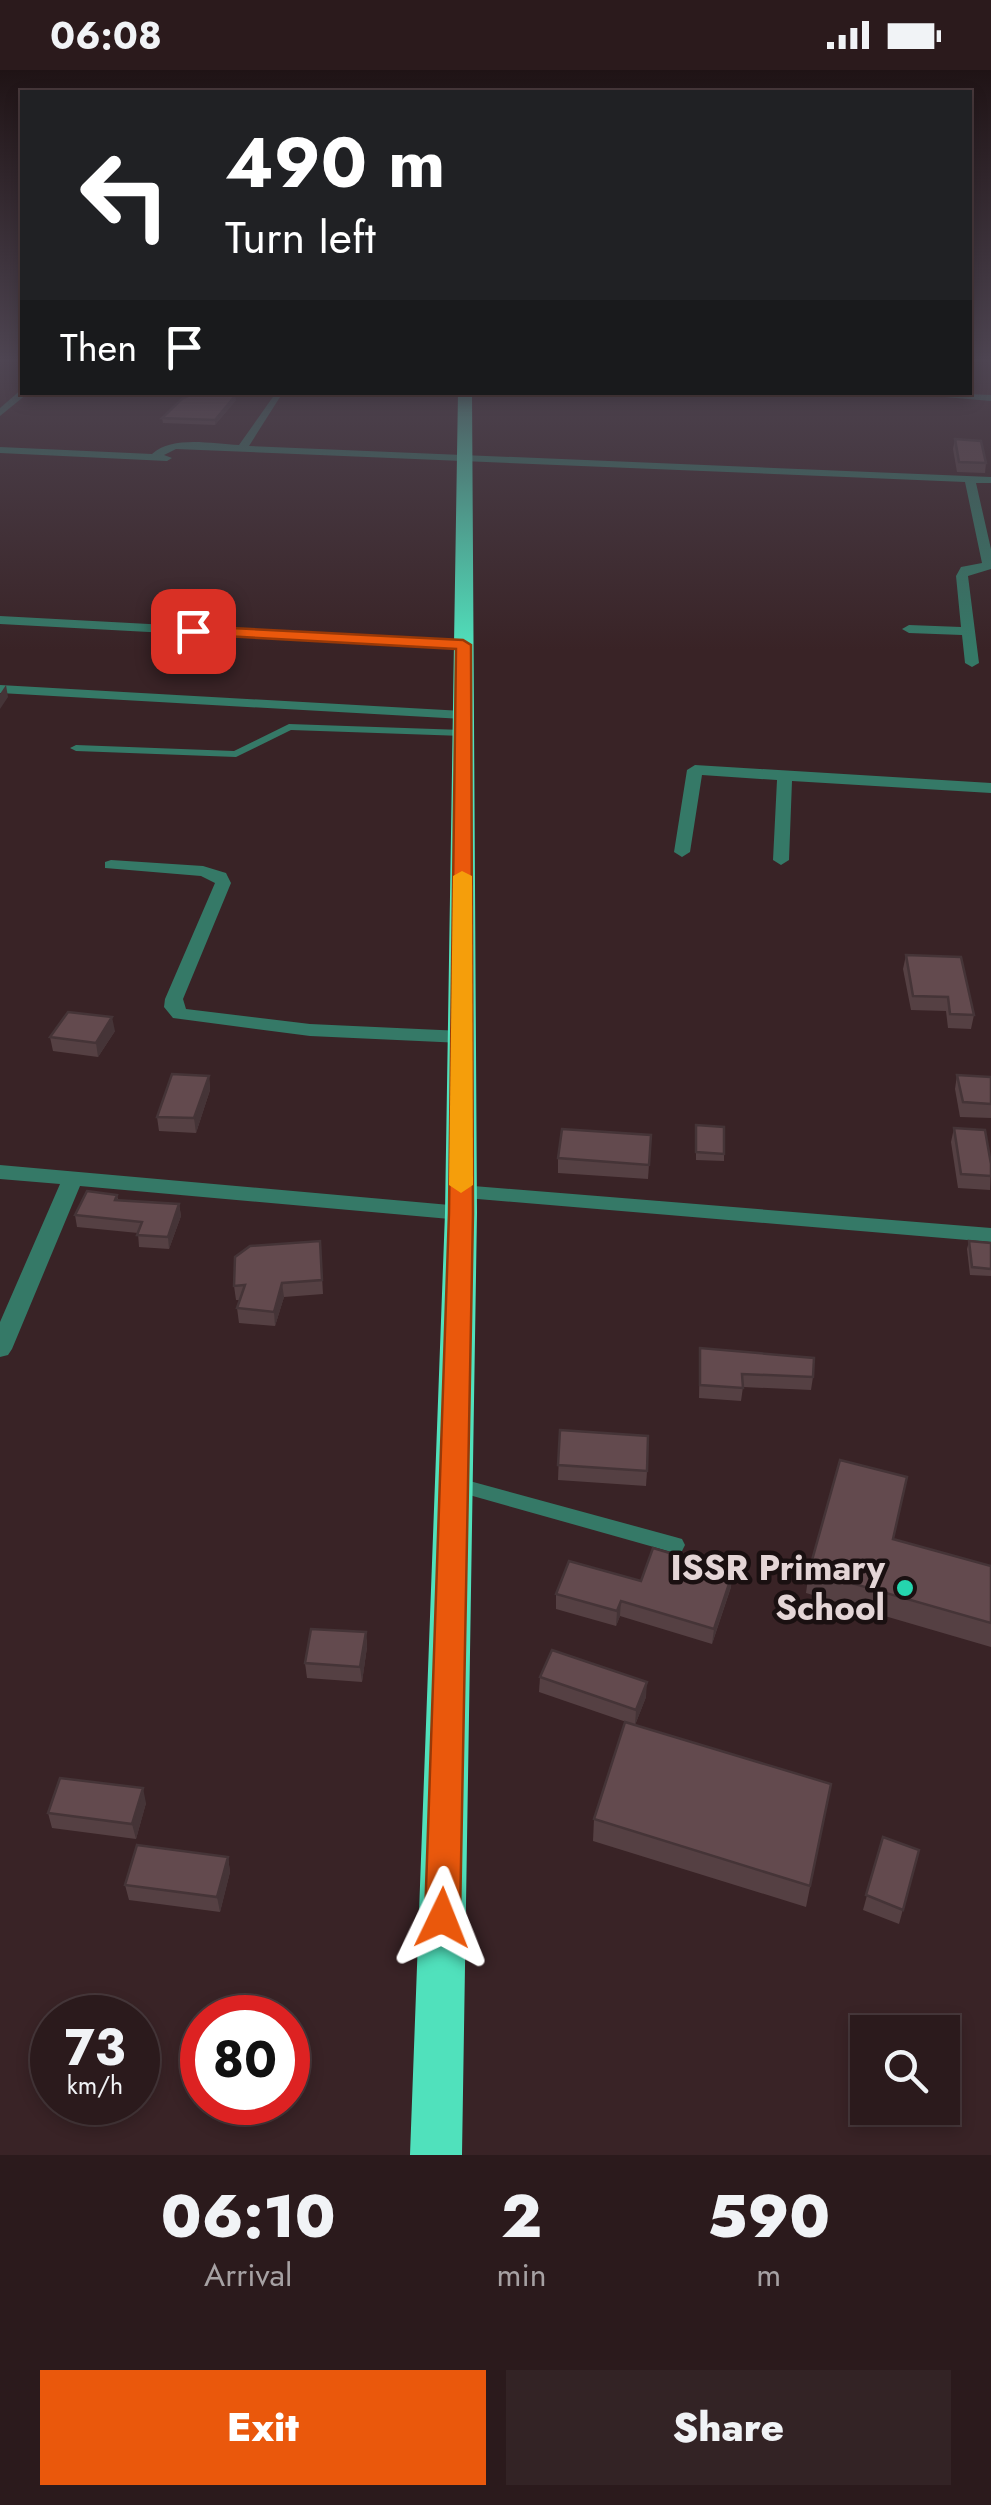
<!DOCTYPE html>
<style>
body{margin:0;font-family:Jost,sans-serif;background:#332325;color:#f1f3f6;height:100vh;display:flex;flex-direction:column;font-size:38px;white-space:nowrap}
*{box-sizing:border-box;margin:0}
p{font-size:32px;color:#a6a1a3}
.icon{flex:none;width:55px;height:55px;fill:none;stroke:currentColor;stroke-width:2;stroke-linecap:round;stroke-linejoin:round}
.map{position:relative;height:2085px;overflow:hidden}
.panel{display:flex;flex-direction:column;background:#2b1a1c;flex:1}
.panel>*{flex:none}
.hud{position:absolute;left:20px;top:20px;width:952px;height:305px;border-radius:0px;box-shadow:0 5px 15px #0003,0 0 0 2px #47383b;background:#202124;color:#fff;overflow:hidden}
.fabs{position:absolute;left:850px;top:1945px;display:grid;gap:20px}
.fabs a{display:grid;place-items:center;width:110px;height:110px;border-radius:0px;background:#2b1a1c;box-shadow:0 5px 15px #0003,0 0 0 2px #47383b;font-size:50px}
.speed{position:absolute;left:30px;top:1925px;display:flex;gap:20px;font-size:50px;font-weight:700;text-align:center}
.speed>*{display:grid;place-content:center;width:130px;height:130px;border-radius:50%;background:#2b1a1c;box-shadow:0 5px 15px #0003,0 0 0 2px #47383b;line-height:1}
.speed small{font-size:25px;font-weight:400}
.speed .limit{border:15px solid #d22;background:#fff;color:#111}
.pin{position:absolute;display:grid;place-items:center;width:85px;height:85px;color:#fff;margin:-42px;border-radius:20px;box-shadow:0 5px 15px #0006}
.me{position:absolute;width:110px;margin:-55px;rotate:2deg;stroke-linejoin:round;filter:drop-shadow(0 0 8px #0008)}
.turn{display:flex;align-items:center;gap:35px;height:210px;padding:0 40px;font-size:45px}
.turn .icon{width:130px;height:130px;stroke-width:2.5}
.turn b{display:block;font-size:70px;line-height:85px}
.then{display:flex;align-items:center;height:95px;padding:0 40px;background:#0003;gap:20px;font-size:38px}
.eta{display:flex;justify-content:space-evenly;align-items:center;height:170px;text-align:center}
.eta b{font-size:60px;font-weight:800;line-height:70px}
.button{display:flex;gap:20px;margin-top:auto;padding:20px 40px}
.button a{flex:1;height:115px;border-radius:0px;background:#ea580c;color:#fff;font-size:40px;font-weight:800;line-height:115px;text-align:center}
.button a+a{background:#332325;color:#f1f3f6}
.status{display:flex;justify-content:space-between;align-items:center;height:70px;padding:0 50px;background:#2b1a1c;direction:ltr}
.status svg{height:28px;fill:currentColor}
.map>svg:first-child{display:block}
</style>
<div class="status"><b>06:08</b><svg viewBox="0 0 49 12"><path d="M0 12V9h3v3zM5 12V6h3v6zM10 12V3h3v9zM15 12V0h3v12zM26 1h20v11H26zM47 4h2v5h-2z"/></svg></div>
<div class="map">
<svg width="991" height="2085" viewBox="0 0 991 2085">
<rect width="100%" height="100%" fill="#392326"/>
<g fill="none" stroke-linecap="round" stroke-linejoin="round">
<!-- lane -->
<g fill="#357967" fill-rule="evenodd">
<polygon points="289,654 463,660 468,663 463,666 291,660 236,687 76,681 70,678 76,675 234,681"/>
<polygon points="455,1407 675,1467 682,1469 685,1475 682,1481 675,1483 448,1419 446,1414 448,1409"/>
</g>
<!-- street -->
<g fill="#357967" fill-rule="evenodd">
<polygon points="22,319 27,324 0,346 0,338"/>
<polygon points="916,322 991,325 991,331 921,325"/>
<path d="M275 324 280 327 249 376 991 407V413H976L991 479V499L968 506 979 593 972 597 965 593 962 565 909 563 902 559 909 555 961 557 956 506 961 497 982 493 965 412 176 379 164 385 172 388 167 391 0 383V377L152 384C173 365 212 374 239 375Z"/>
<polygon points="0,546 463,571 470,575 463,579 0,554"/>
<polygon points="0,615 463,641 470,645 463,649 0,623"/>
<polygon points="695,695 991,713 991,723 792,711 789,790 781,795 773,790 777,710 702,705 690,782 682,787 674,782 687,700"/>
<polygon points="111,790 203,796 226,803 231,813 183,929 186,939 310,954 462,961 471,967 462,973 310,966 173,948 164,937 165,929 215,813 201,806 105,798 105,792"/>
<polygon points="0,1095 461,1136 472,1143 461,1150 80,1116 12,1279 8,1285 0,1287 0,1252 60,1114 0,1109"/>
<polygon points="461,1115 991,1158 991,1172 454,1127 450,1122"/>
</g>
<!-- highway -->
<polygon fill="#50e1bc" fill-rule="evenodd" points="458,322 472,322 477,1143 462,2085 410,2085 445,1143"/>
</g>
<!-- wall -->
<g fill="#554043">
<polygon points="236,330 215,355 163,353 162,348"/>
<polygon points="955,369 986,393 985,403 957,402 953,379"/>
<polygon points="906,885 974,945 971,959 948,958 946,941 911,940 903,899"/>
<polygon points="115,961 98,987 53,981 50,967"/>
<polygon points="957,1005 991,1007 991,1048 960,1047 955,1019"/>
<polygon points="209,1006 210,1020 196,1063 159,1061 157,1047"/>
<polygon points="696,1055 724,1084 724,1091 696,1090"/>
<polygon points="954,1058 991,1094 990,1120 958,1118 951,1072"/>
<polygon points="651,1065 648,1109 558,1103 558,1088"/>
<polygon points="117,1125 118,1130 179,1134 181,1146 169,1179 139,1177 138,1163 77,1157 75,1145"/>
<polygon points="320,1171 323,1224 284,1227 275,1256 239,1253 237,1238 240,1230 236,1230 234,1216"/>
<polygon points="969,1171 991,1173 991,1206 970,1205 967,1179"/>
<polygon points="700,1278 813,1307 811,1320 743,1317 741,1331 699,1328"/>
<polygon points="560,1360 647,1401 646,1416 558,1410"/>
<polygon points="893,1469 991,1496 991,1577 806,1523 809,1501"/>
<polygon points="641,1511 731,1517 712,1574 620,1546 616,1556 556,1539 556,1524"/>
<polygon points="366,1562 367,1577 362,1612 307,1608 305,1593"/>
<polygon points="540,1607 646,1627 635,1655 539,1622"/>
<polygon points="831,1714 806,1837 593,1771 594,1749"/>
<polygon points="146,1733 136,1769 52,1758 48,1743"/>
<polygon points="883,1767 919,1780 899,1854 863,1840"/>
<polygon points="228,1787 230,1802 220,1842 129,1830 125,1815"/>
</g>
<!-- shaded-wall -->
<g fill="#453437">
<polygon points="235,326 236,330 215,355 215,350"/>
<polygon points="6,615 8,627 0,639 0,624"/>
<polygon points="112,947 115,961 98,987 96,973"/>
<polygon points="209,1006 210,1020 196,1063 194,1048"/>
<polygon points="179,1134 181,1146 169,1179 168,1167"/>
<polygon points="282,1213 284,1227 275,1256 274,1242"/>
<polygon points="733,1502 731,1517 712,1574 714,1559"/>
<polygon points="621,1531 620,1546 616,1556 617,1541"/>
<polygon points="366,1562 367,1577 362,1612 360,1597"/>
<polygon points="647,1612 646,1627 635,1655 636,1640"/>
<polygon points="143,1718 146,1733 136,1769 132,1754"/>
<polygon points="228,1787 230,1802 220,1842 217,1827"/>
</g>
<!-- building -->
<g fill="#634a4e" stroke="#453437" stroke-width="2.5">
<polygon points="193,324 235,326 215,350 162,348 183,328"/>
<polygon points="955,369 981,371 986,393 959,392"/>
<polygon points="906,885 961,887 974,945 950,944 948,927 913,926"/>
<polygon points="68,942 112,947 96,973 50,967"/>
<polygon points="172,1004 209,1006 194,1048 157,1047"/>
<polygon points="957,1005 991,1007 991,1034 963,1032"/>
<polygon points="696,1055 724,1057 724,1084 696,1082"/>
<polygon points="954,1058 985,1060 991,1094 991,1106 961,1104"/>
<polygon points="562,1059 651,1065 649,1095 558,1088"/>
<polygon points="87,1121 117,1125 115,1130 179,1134 168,1167 137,1165 142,1152 75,1145"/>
<polygon points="320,1171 322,1210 282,1213 274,1242 237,1238 245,1215 234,1216 235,1187 250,1176"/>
<polygon points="969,1171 991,1173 991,1199 972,1197"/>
<polygon points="700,1278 814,1288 813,1307 742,1304 743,1318 700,1315"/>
<polygon points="560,1360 648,1366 647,1401 558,1395"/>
<polygon points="840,1390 907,1407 893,1469 991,1496 991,1553 809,1501"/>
<polygon points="653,1478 733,1502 714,1559 621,1531 617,1541 556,1524 569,1491 641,1511"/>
<polygon points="311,1559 366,1562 360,1597 305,1593"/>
<polygon points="552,1580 647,1612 636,1640 540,1607"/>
<polygon points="625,1652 831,1714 810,1816 594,1749"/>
<polygon points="60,1708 143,1718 132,1754 48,1743"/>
<polygon points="883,1767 919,1780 903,1840 866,1825"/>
<polygon points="137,1775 228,1787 217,1827 125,1815"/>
</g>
<!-- sky -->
<linearGradient id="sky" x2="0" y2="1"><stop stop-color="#1f1315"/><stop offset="0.5" stop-color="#4e4552"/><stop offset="1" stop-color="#4e4552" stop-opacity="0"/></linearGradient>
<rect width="991" height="580" fill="url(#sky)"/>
<!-- route -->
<polygon fill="#ea580c" stroke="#983908" stroke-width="2.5" points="193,556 463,570 471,575 473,1143 460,1848 455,1861 442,1866 430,1861 425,1848 449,1143 456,579 188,564 188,558"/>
<!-- slow -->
<polygon fill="#f59e0b" points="462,801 472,806 473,1115 461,1123 449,1115 453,806"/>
<!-- markers -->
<circle fill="#25d5ae" stroke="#1a1011" stroke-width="4" cx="905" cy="1518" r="10"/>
<g text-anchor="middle" stroke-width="9" stroke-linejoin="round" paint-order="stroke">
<!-- near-poi labels -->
<g font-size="35" font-weight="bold" fill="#e4d5d6" stroke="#1a1011" text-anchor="end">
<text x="885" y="1510">ISSR Primary<tspan x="885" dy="40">School</tspan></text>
</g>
</g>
</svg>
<div class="fabs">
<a><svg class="icon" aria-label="search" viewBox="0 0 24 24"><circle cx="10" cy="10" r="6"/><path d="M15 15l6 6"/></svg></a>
</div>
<div class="speed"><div>73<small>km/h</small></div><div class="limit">80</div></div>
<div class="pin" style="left:193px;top:561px;background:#d93025"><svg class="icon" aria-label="arrive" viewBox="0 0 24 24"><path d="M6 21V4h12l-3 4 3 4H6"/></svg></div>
<svg class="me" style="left:442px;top:1848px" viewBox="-20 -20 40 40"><path d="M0-17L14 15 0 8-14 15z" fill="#ea580c" stroke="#fff" stroke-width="4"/></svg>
<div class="hud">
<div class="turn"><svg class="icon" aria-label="left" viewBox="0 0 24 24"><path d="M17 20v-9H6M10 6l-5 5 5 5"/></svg><div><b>490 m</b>Turn left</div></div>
<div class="then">Then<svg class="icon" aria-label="arrive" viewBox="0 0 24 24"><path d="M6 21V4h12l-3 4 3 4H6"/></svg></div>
</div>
</div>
<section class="panel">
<div class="eta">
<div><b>06:10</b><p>Arrival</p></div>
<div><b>2</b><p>min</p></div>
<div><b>590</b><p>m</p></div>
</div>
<div class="button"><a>Exit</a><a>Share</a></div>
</section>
